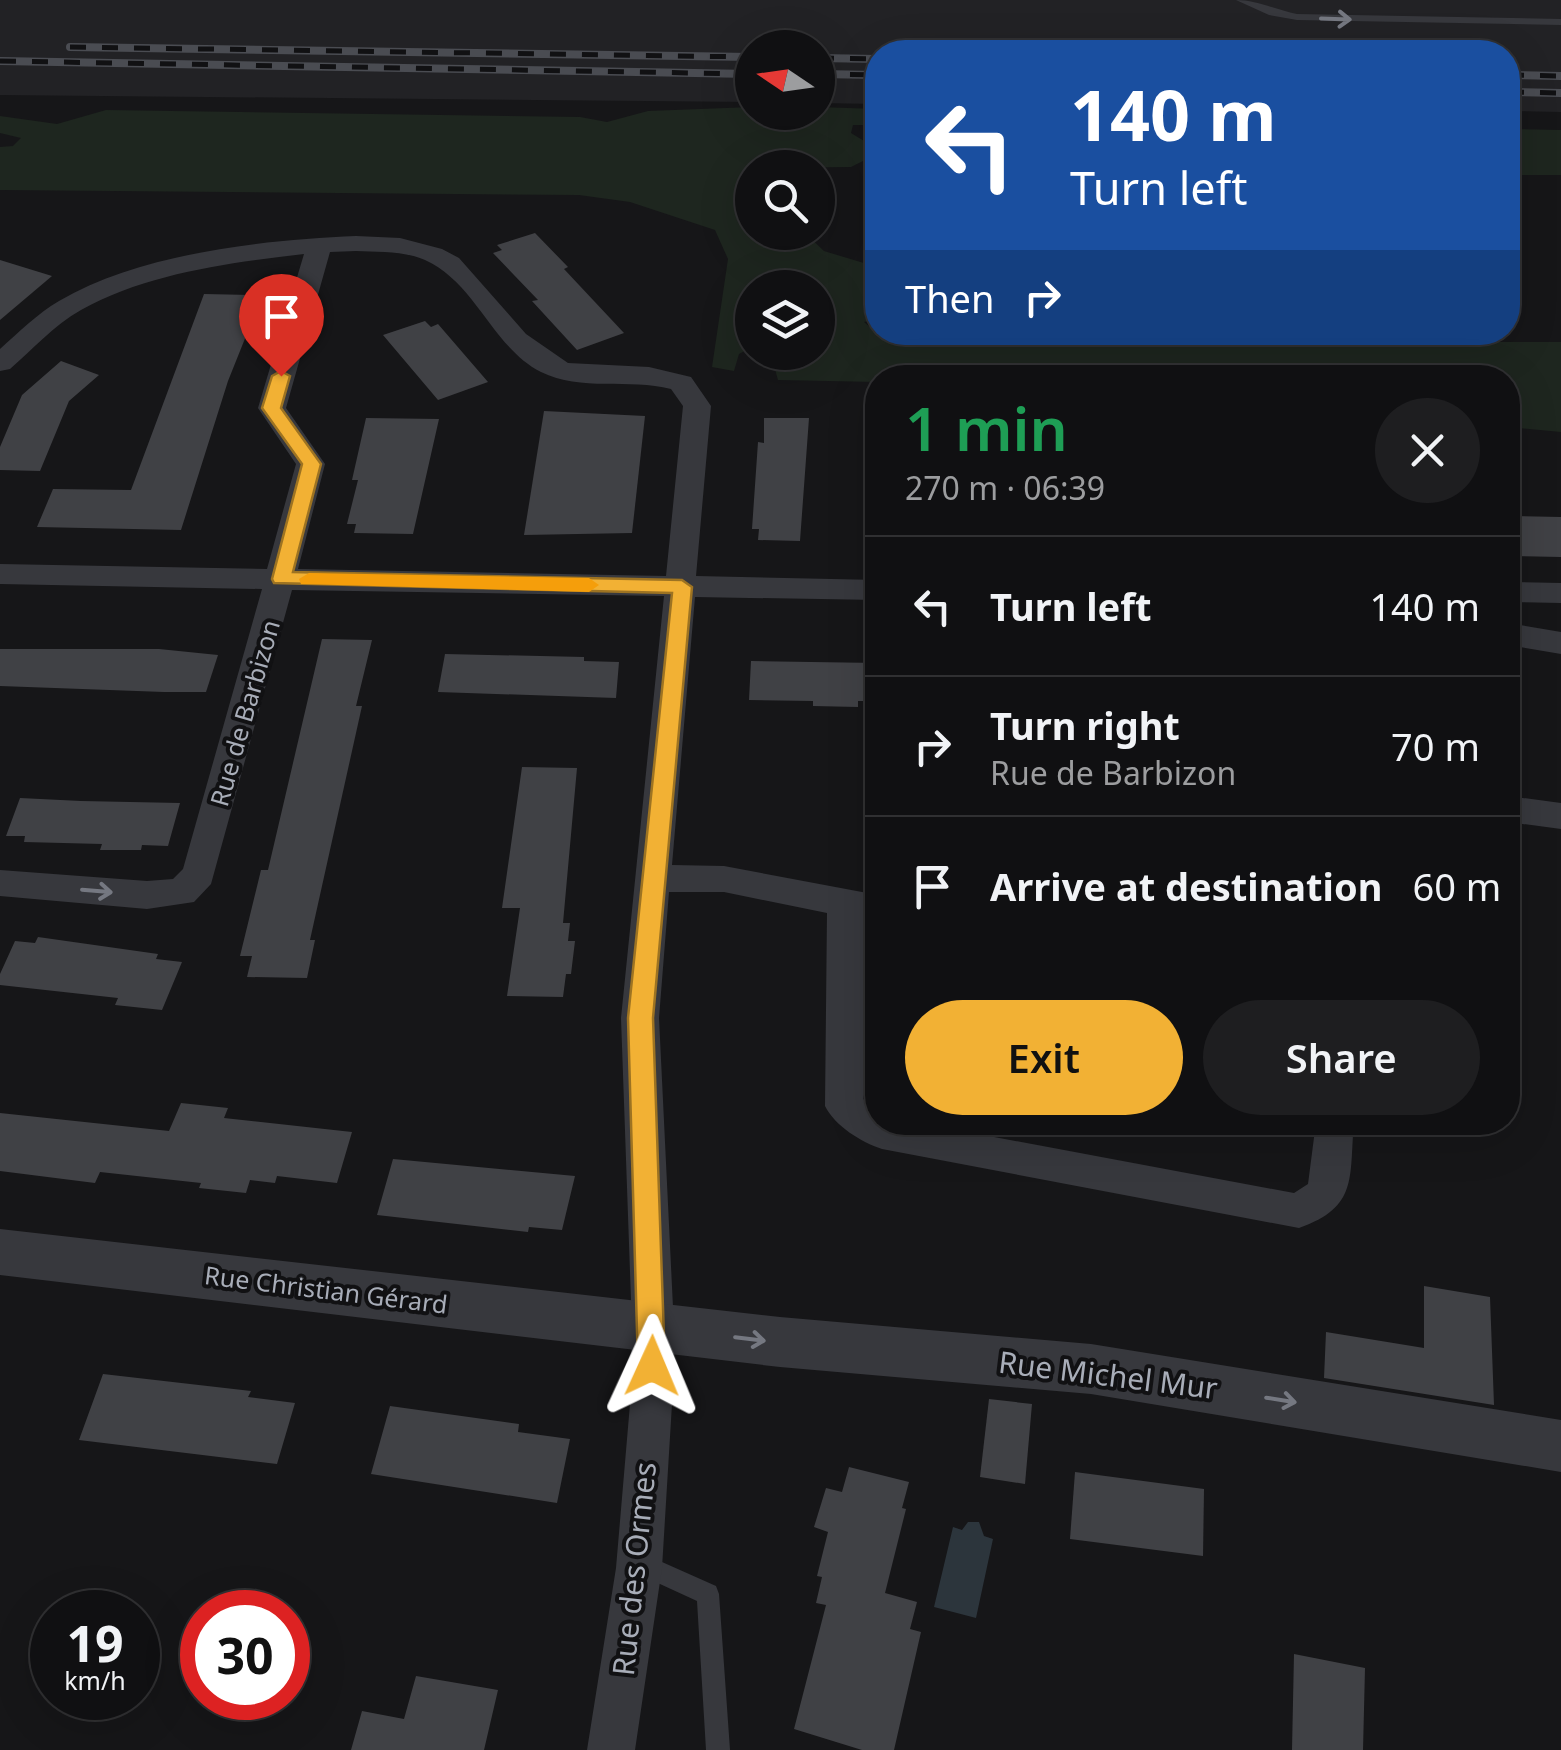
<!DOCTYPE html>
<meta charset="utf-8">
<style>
body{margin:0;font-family:"Noto Sans",sans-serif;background:#1e1e20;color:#f1f3f6;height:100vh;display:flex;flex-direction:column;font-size:38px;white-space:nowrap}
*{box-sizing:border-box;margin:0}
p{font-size:32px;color:#9c9d9f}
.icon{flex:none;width:55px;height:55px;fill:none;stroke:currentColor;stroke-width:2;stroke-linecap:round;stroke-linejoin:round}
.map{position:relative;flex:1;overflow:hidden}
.side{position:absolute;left:865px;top:365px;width:655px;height:770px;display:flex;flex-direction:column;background:#101012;border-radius:40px;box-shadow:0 10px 40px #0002,0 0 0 2px #303032}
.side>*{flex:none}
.banner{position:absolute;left:865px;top:40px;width:655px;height:305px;border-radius:40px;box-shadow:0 10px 40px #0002,0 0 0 2px #303032;background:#1a4fa0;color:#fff;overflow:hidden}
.needle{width:65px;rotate:283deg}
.buttons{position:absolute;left:735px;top:30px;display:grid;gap:20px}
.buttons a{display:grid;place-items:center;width:100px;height:100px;border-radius:50%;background:#101012;box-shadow:0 10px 40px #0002,0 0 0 2px #303032;font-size:50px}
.speed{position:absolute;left:30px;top:1590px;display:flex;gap:20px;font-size:50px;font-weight:700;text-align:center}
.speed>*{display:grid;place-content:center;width:130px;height:130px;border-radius:50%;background:#101012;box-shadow:0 10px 40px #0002,0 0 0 2px #303032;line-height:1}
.speed small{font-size:25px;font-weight:400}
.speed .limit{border:15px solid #d22;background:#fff;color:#111}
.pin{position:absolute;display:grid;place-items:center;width:85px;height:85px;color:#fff;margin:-102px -42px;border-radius:50% 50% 50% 0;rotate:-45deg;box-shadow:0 0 10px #0007}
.pin .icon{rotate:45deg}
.me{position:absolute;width:110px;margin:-55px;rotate:1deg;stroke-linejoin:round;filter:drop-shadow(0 0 8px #0008)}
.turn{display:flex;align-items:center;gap:35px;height:210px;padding:0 40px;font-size:45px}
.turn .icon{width:130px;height:130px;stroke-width:2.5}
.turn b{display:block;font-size:70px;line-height:85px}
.then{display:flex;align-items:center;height:95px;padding:0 40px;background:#0003;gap:20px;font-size:38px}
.round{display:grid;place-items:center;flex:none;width:105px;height:105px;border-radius:52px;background:#1e1e20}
.overview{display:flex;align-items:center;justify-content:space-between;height:170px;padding:0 40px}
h1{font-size:60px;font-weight:600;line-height:75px;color:#1e9e55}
.action{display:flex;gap:20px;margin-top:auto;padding:20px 40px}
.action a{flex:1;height:115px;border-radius:60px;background:#f2b134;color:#111;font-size:40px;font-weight:600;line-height:115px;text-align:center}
.action a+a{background:#1e1e20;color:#f1f3f6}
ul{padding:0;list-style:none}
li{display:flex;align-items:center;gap:30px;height:140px;padding:0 40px;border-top:2px solid #303032}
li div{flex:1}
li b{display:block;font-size:38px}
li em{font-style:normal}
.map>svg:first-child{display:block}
</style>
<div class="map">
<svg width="1561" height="1750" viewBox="0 0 1561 1750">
<rect width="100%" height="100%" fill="#161618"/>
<!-- built -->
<polygon fill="#222225" points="0,0 1561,0 1561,112 1508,111 1508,52 878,52 877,104 818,103 818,48 752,48 752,102 0,95"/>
<!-- green -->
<g fill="#1e261f">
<polygon points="752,107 752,112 818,112 818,107 877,109 877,125 853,125 851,133 869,144 869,158 851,167 752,168 752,232 805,233 824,251 877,267 877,319 864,322 870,327 877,326 878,332 1080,332 1127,345 1130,332 1211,333 1218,341 1561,342 1561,432 1508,427 1508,378 878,378 877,382 778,380 772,358 766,353 818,352 818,288 752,288 752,347 739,354 734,371 712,367 728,259 715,230 630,202 579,195 0,190 0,147 13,146 21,138 0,133 0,116 57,124 106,110 580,117 607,122 648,111"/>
<polygon points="1508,129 1561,130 1561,175 1508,175"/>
</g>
<!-- water -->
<polygon fill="#2c353c" points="968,1522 979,1522 984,1536 993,1539 976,1618 934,1607 953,1527 962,1530"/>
<!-- building -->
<g fill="#404145">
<polygon points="535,233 568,267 564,269 624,333 577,350 532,301 538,300 493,253 502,250 497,245"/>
<polygon points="0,260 52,276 0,320"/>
<polygon points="204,294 251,295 249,301 260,301 228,381 181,530 37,527 53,489 131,490"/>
<polygon points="425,321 431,327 438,324 488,382 438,400 383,335"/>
<polygon points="61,361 99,375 69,401 40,471 0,470 0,447 22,395"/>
<polygon points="544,411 645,416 632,533 524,535"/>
<polygon points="366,418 439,419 413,534 354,533 356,524 347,524 358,480 352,480"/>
<polygon points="764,418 809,418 800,541 758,540 759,529 752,529 758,442 764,443"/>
<polygon points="1508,516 1561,517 1561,557 1508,556"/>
<polygon points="322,639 372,640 356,706 362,706 310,940 315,940 307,978 247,977 252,956 240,956 261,870 268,870"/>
<polygon points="0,649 159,649 218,655 206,692 164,692 0,686"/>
<polygon points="445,654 584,657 584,661 619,662 616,698 438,692"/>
<polygon points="751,661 878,663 878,701 858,701 858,707 813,706 813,701 749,700"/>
<polygon points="522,767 577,768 563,923 570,923 568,941 575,941 571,974 566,974 563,997 507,996 520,908 502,908"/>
<polygon points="20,798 81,801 180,803 168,846 142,845 141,850 100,850 102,844 24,842 25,836 6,836"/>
<polygon points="38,937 158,954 156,959 182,962 162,1010 115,1005 118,998 0,985 0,974 15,941 35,943"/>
<polygon points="181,1103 228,1108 224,1118 352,1132 337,1183 277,1176 275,1183 250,1180 246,1193 199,1188 201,1183 100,1172 95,1183 0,1171 0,1113 169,1131"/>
<polygon points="393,1159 575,1176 562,1230 529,1227 528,1232 377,1215"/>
<polygon points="1424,1286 1490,1297 1494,1405 1324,1378 1326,1332 1424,1348"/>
<polygon points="103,1374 251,1391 248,1397 295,1403 277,1464 79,1440"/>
<polygon points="989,1399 1032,1404 1025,1484 980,1477"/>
<polygon points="390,1406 519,1424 518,1432 570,1439 557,1503 371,1474"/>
<polygon points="849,1467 909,1482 902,1508 906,1509 885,1593 917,1602 910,1629 921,1632 894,1750 862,1750 794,1729 826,1605 816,1603 822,1577 817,1576 828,1532 814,1527 826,1488 842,1492"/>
<polygon points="1075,1472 1204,1489 1203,1556 1070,1539"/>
<polygon points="1294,1654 1365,1668 1363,1750 1292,1750"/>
<polygon points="416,1676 498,1690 484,1750 351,1750 362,1711 404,1719"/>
</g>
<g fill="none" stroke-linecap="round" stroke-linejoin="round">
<!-- service -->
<g fill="#37383d" fill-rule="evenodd">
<path d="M1236 0C1257 0 1276 10 1297 14L1561 19V25L1297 20 1269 15Z"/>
<polygon points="640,1557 662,1562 716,1586 719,1594 730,1750 706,1750 697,1601 660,1584 632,1576 629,1568 632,1560"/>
</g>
<!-- minor -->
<g fill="#37383d" fill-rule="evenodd">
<path d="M356 236 400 238 442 249 459 258 526 334 568 363 649 367 691 377 711 406 696 576 878 580V600L695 597 672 865 724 866 878 895V923L863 920V1099L878 1109V1122H914L1294 1193 1308 1184 1316 1122H1354C1349 1177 1359 1207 1299 1228L882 1149C861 1142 835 1126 825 1106L827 913 724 892H669L659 1018 674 1328 672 1404 662 1568 635 1750H587L616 1568 630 1404 632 1328 621 1018 664 596 292 590 211 884 194 902 147 909 0 896V870L147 881 173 879 183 869 262 589 0 584V564L267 569 296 464 258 408 304 254C229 263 148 273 81 310 54 325 33 349 10 369L0 371V349C19 332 37 314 59 301 141 253 263 240 356 236ZM356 251C379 252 404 251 425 260 476 283 492 347 541 372 581 392 629 378 671 389L683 406 666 576 298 569 325 464 286 408 330 252Z"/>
<polygon points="1508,582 1561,583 1561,603 1508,602"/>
<polygon points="1508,623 1561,632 1561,654 1508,645"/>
<polygon points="1508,796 1561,803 1561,829 1508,822"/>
</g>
<!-- tertiary -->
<polygon fill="#37383d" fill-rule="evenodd" points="0,1229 780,1317 1091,1344 1561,1420 1561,1472 1091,1394 780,1367 0,1275"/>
<!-- rail casing -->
<g stroke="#4a4c52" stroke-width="8">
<g id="rail">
<polyline points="70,47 752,57"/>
<polyline points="818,58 878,59"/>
<polyline points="0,61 752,74"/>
<polyline points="818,74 878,75"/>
<polyline points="1508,75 1561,76"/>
<polyline points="1508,92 1561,93"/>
</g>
</g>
<!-- rail -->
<use href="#rail" stroke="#111113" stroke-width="5" stroke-dasharray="16" stroke-linecap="butt"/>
</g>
<!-- one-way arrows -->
<defs><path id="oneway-shaft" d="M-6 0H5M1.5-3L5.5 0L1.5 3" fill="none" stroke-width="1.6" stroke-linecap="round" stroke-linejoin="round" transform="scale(2.5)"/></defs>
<g stroke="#757881">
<use href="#oneway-shaft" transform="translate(1336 19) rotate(2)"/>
<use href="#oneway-shaft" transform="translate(97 891) rotate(5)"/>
<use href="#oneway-shaft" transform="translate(750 1339) rotate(7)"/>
<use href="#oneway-shaft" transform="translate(1281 1400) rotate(9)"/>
</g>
<!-- route -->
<polygon fill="#f2b134" stroke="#9d7322" stroke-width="2.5" points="281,371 290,376 281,408 321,464 293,572 682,580 692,587 653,1018 665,1366 661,1375 652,1378 642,1375 638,1366 628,1018 672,593 274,583 272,579 302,464 262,408 272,376"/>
<!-- slow -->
<polygon fill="#f59e0b" points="309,573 589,578 599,585 589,592 301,584 299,579"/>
<g text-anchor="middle" stroke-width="8" stroke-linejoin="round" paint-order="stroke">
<!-- street labels -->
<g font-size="25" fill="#a8adb8" stroke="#111113">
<text transform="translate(245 713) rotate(-74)" y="9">Rue de Barbizon</text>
<text transform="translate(326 1290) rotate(7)" y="9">Rue Christian Gérard</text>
</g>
<!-- near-street labels -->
<g font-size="30" fill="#a8adb8" stroke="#111113">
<text transform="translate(1108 1376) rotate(7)" y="10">Rue Michel Mur</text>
<text transform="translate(635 1569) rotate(-84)" y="10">Rue des Ormes</text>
</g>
</g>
</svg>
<div class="buttons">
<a><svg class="needle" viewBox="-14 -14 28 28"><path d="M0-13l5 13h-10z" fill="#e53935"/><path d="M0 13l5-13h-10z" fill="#9c9d9f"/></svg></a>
<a><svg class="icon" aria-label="search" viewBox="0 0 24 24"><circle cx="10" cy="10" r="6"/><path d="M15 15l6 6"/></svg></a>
<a><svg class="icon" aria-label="layers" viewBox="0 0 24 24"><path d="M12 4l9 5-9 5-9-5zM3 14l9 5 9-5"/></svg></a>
</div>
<div class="speed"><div>19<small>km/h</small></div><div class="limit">30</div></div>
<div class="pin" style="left:281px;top:376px;background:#d93025"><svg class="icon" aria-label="arrive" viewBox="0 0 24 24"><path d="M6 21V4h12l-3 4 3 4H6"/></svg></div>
<svg class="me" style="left:652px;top:1366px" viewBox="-20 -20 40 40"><path d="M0-17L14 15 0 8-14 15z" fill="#f2b134" stroke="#fff" stroke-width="4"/></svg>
<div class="banner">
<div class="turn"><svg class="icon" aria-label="left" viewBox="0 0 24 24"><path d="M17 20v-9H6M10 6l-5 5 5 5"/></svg><div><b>140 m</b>Turn left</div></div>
<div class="then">Then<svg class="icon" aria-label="right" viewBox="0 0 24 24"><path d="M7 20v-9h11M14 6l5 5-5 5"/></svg></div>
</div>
<section class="side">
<div class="overview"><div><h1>1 min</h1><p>270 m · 06:39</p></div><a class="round"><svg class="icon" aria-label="close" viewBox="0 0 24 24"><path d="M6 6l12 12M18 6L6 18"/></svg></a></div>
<ul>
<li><svg class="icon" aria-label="left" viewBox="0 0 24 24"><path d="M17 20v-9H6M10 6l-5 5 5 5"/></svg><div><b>Turn left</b></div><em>140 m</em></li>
<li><svg class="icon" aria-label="right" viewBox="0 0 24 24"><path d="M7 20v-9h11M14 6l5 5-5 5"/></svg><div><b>Turn right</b><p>Rue de Barbizon</p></div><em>70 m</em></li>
<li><svg class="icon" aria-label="arrive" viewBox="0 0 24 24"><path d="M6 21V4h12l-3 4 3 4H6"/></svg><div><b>Arrive at destination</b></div><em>60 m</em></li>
</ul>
<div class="action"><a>Exit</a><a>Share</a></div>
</section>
</div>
